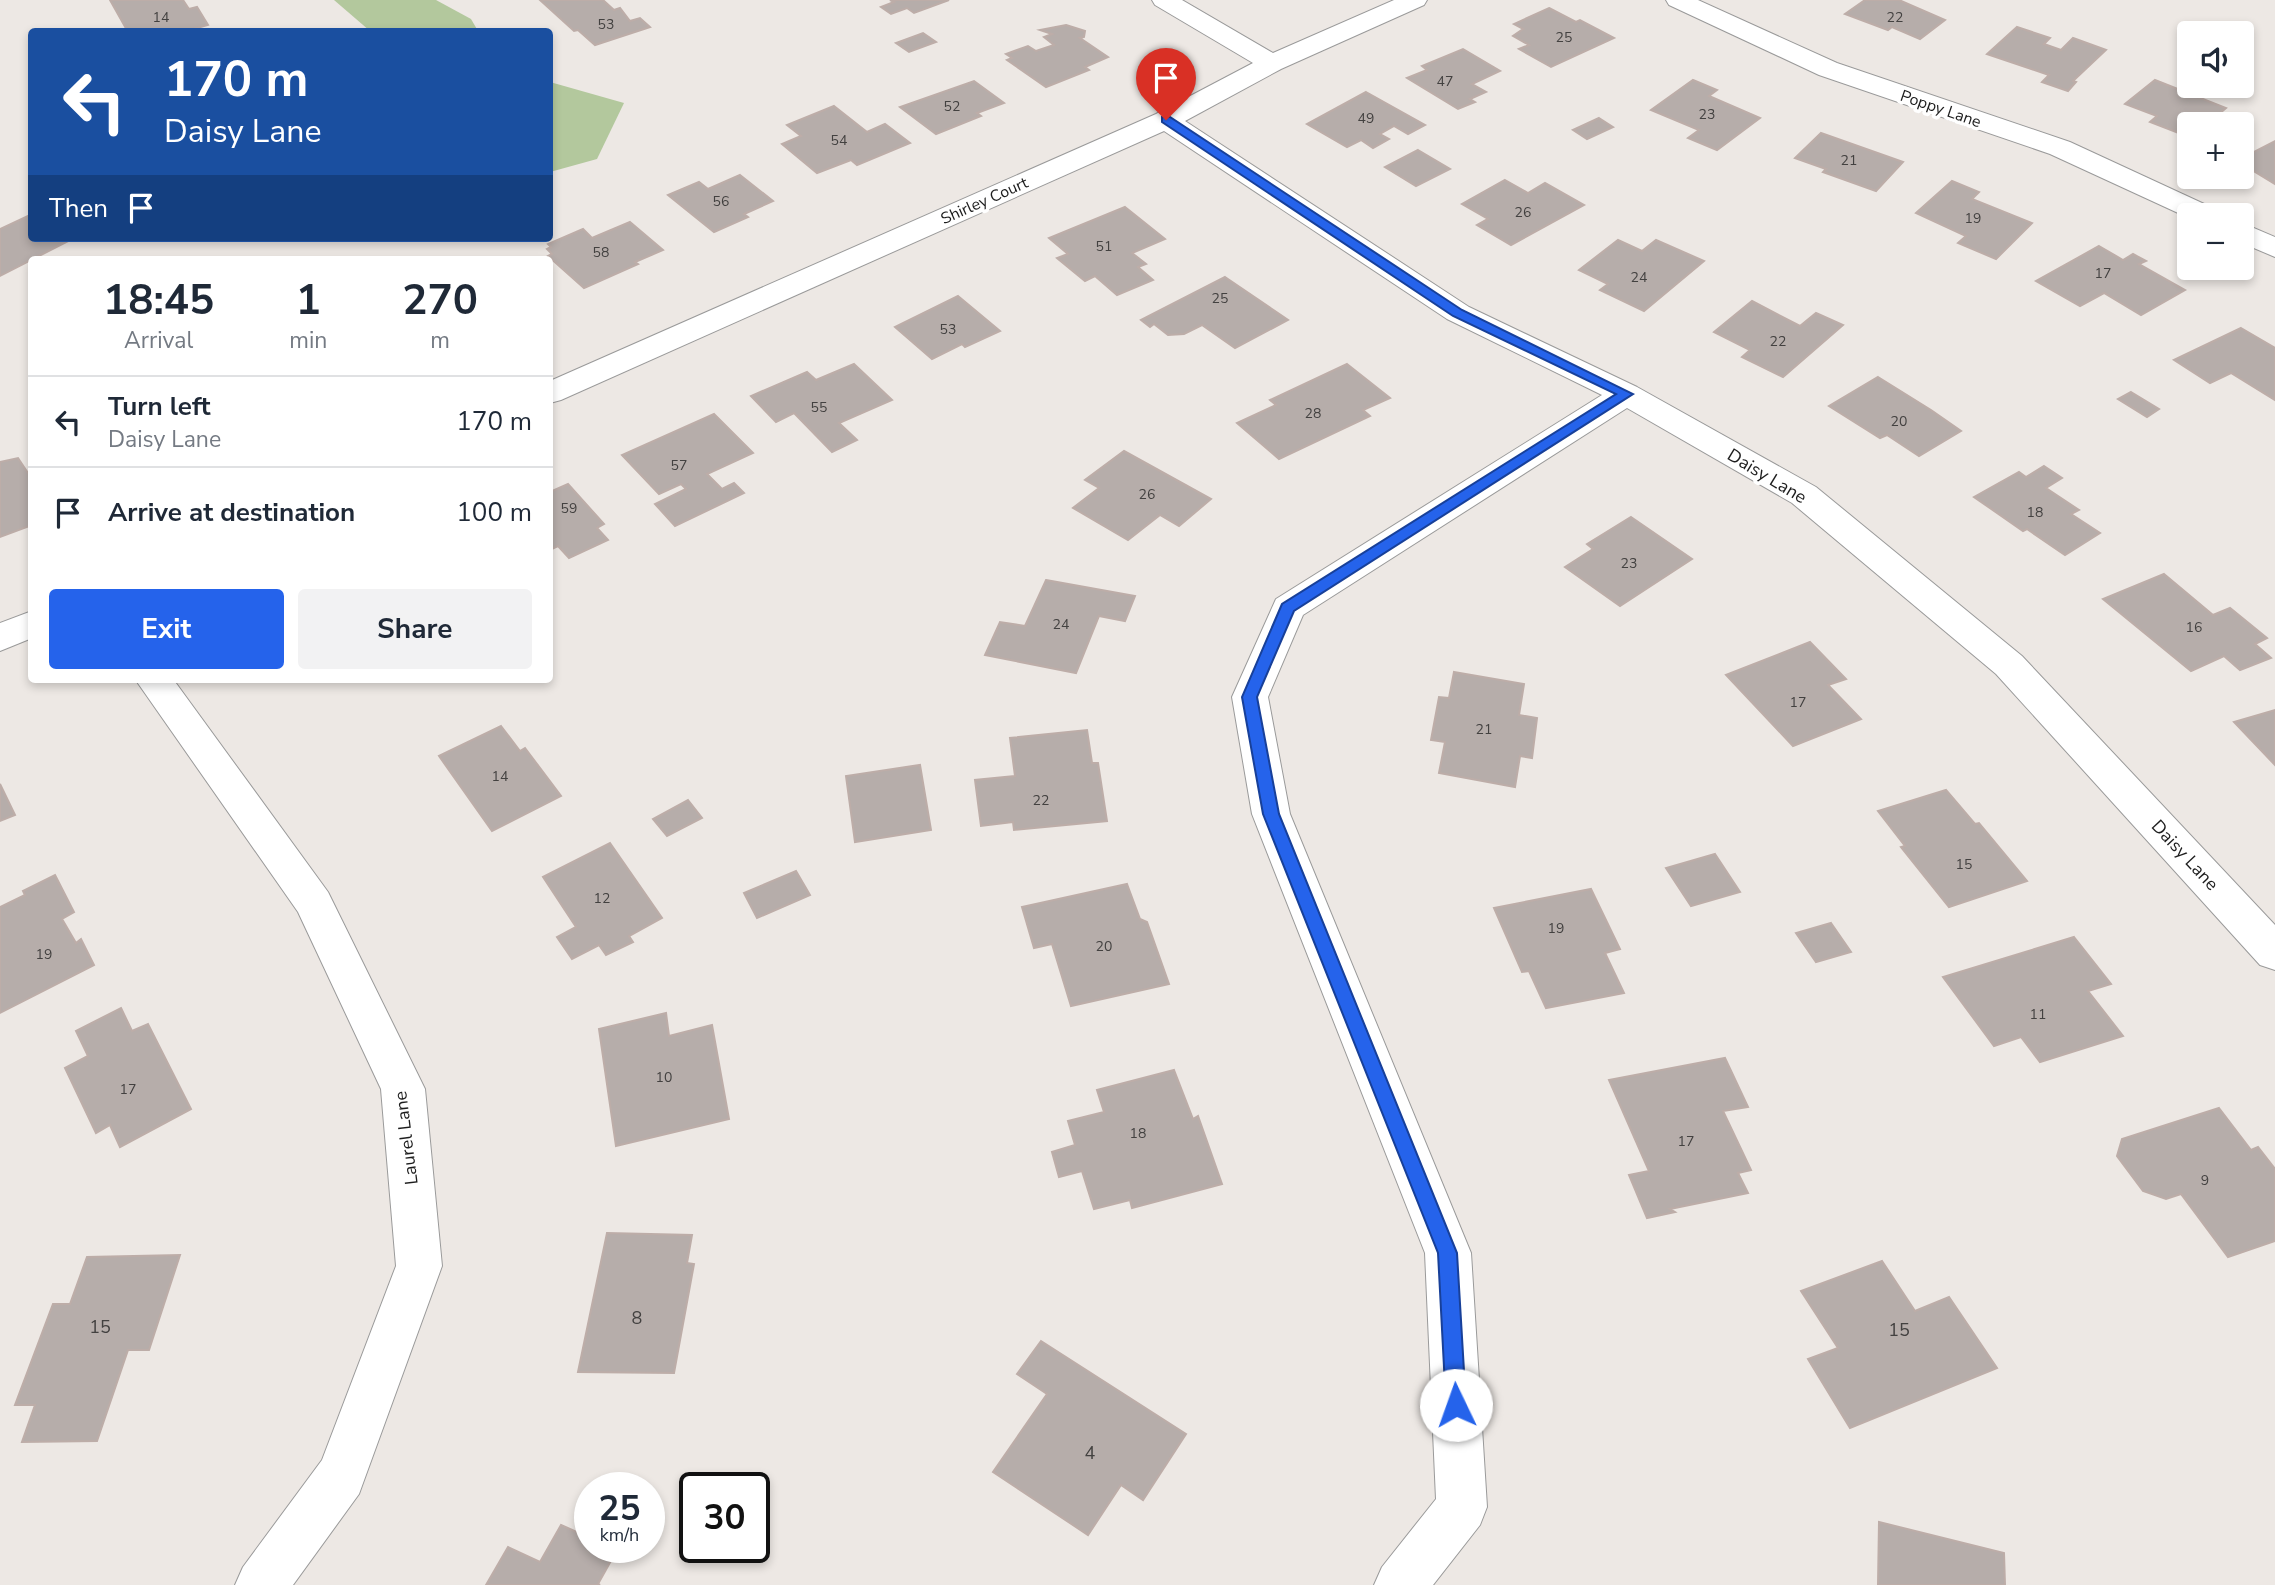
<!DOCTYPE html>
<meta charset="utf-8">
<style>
body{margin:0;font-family:"Nunito Sans",sans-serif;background:#f2f2f3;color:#1f2937;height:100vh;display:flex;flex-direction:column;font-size:26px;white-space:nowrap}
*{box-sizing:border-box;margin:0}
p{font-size:23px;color:#747a83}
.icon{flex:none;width:38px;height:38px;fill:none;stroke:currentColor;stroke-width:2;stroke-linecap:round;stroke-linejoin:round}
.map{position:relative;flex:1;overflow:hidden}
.sheet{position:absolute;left:28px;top:256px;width:525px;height:427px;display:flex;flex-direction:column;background:#fff;border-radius:7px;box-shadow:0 4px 10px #0003}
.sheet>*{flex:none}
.top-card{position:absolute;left:28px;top:28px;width:525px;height:214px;border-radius:7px;box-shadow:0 4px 10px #0003;background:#1a4fa0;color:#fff;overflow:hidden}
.controls{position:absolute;left:2177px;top:21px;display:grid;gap:14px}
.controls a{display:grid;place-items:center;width:77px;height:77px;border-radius:7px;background:#fff;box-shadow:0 4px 10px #0003;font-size:35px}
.speed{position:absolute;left:574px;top:1472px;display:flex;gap:14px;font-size:35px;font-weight:700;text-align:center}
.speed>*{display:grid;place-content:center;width:91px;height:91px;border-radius:50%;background:#fff;box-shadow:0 4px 10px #0003;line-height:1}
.speed small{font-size:18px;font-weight:400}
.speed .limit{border:4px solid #111;border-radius:10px;background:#fff;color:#111}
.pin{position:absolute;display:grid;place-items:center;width:60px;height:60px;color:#fff;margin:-72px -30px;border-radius:50% 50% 50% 0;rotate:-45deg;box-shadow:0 0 7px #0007}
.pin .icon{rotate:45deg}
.me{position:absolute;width:77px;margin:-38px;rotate:357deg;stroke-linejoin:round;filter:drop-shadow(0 0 5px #0008)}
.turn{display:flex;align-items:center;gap:24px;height:147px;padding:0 21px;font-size:32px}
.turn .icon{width:91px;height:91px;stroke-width:2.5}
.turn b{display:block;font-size:49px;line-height:60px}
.then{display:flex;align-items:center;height:66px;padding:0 21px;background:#0003;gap:14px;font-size:26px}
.eta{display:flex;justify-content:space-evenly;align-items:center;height:119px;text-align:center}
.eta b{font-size:42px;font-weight:700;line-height:49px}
.cta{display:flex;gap:14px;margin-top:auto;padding:14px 21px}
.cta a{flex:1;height:80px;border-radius:7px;background:#2563eb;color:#fff;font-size:28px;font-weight:700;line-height:80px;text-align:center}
.cta a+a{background:#f2f2f3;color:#1f2937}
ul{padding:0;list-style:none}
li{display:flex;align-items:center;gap:21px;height:91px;padding:0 21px;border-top:2px solid #e0e1e3}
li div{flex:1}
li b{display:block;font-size:26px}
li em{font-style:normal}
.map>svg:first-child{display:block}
</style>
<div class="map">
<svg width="2275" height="1585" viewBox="0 0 2275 1585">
<rect width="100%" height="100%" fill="#ede8e4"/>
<!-- forest -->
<g fill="#b3c89d">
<polygon points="334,0 436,0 471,19 478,31 370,31"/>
<polygon points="550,82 624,103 597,159 550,172"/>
</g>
<!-- building -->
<g fill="#b6adaa" stroke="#bdada8" stroke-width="2">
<polygon points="110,0 183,0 189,9 197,7 208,25 183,32 128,32"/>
<polygon points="540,0 603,0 614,10 620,8 630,21 640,18 650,27 595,45 578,30 574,31"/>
<polygon points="890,0 949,0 914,13 907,8 891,14 881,7 894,2"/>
<polygon points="1865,0 1899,0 1945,20 1920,39 1892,27 1888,30 1845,14"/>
<polygon points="1549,8 1576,22 1580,20 1614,38 1551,67 1519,49 1529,45 1513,36 1523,29 1514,24"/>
<polygon points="1066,25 1085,31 1084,37 1080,38 1108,57 1085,67 1089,70 1046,87 1007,60 1012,58 1006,54 1028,46 1036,51 1054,45 1044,37 1052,34 1040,30"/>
<polygon points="2017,27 2050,38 2044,44 2061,50 2073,38 2106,50 2073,81 2076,82 2068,91 2042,82 2049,75 1987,54"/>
<polygon points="923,33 936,42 909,52 896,43"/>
<polygon points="1463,49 1500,71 1472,84 1486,92 1470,99 1475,102 1458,109 1407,78 1427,70 1422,66"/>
<polygon points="1693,80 1717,90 1709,96 1760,118 1717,150 1688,138 1699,130 1651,110"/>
<polygon points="2155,80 2226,108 2207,124 2189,124 2189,137 2150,122 2157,116 2125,104"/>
<polygon points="974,81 1004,103 977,113 981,116 936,134 900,107"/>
<polygon points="1366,92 1425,125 1408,134 1394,126 1380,134 1389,139 1373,148 1361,140 1347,147 1307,124"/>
<polygon points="834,106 867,132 885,124 910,143 857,165 851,160 817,173 782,144 801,136 787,125"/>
<polygon points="1599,118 1613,127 1587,139 1573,130"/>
<polygon points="1821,133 1903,162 1876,191 1823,172 1826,169 1795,158"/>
<polygon points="2275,141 2275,184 2242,164 2242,158"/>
<polygon points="1418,150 1450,169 1416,186 1385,167"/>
<polygon points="740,175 773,201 744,214 748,217 714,232 668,195 699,182 708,189"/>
<polygon points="1505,180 1528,193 1545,183 1584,205 1511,245 1477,225 1488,219 1462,204"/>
<polygon points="1952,181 1979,192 1972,199 2032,223 1996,259 1958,243 1966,236 1916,213"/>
<polygon points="1125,207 1165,239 1132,253 1146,264 1138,267 1153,280 1117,295 1095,276 1085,281 1057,258 1068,254 1049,238"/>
<polygon points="32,214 32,238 74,238 0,276 0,229"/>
<polygon points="630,222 663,250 635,262 638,264 584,288 548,256 552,254 547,249 551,247 548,244 583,229 592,238"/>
<polygon points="1618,240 1642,251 1656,240 1704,261 1644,311 1600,290 1608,284 1579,270"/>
<polygon points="2099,246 2123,260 2133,254 2146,261 2139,264 2185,290 2141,315 2104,293 2080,306 2036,281"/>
<polygon points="1225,277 1288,320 1235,348 1202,325 1184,334 1168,335 1154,324 1150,327 1141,320"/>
<polygon points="958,296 1000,331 965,347 962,344 932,359 895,327"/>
<polygon points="1752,301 1800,326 1816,313 1843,325 1783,377 1742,357 1750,350 1714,332"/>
<polygon points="2241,328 2275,348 2275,400 2231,373 2210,383 2174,360"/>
<polygon points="854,364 892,400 839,423 857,440 832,452 794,413 776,422 751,396 807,372 816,380"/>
<polygon points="1347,364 1390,398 1363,410 1370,416 1279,459 1237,423 1276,405 1270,400"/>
<polygon points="1878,377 1931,410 1961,431 1919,456 1887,435 1880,438 1829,406"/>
<polygon points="2131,392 2159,409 2147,417 2118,399"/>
<polygon points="714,414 753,453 707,474 722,489 734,483 744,493 675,526 655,504 686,489 681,484 659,494 622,455"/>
<polygon points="1124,451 1211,499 1179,526 1160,515 1128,540 1073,508 1099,488 1085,480"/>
<polygon points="18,458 32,479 32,525 0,537 0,462"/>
<polygon points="2044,466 2062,478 2046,488 2079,510 2071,514 2100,533 2065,555 2027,529 2023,531 1974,497 2019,472 2026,477"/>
<polygon points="568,484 604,524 597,528 608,540 569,558 558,546 550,550 550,492"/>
<polygon points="1631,517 1692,559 1620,606 1565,567 1593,549 1587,544"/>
<polygon points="2164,574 2213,615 2230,608 2267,638 2255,644 2271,658 2240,670 2224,656 2191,671 2103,599"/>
<polygon points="1046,580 1135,596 1125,621 1099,616 1076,673 985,655 1000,622 1025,626"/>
<polygon points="1810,642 1846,679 1828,685 1861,719 1793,746 1726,675"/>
<polygon points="1454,672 1524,684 1519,715 1537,718 1532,758 1520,756 1515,787 1439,773 1445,742 1431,740 1439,697 1449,698"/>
<polygon points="2275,710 2275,765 2234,722"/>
<polygon points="501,726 520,751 525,748 561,796 492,831 439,756"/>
<polygon points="1087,730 1092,763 1098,763 1107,821 1014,830 1013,822 981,826 975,780 1015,776 1010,738"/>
<polygon points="920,765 931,830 855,842 846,776"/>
<polygon points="0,784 15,815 0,821"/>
<polygon points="1946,790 1975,824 1979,823 2027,881 1949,907 1901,847 1905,846 1878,811"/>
<polygon points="688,800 702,818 667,836 653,819"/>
<polygon points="610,843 662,918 629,936 633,942 606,955 599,945 572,959 557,937 576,927 543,877"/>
<polygon points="1715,854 1740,892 1691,906 1666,868"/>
<polygon points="796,871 810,895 757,918 744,893"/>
<polygon points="55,875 74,912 62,919 76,943 81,939 94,965 0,1013 0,907 25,895 23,891"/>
<polygon points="1127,884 1140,919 1147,922 1169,984 1071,1006 1052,944 1034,948 1022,907"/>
<polygon points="1591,889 1620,949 1605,953 1624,993 1546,1008 1529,971 1522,972 1494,908"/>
<polygon points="1831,923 1851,952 1816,962 1796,933"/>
<polygon points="2074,937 2111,984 2088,991 2123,1036 2040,1062 2021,1037 1994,1046 1943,977"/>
<polygon points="121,1008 132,1031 148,1024 191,1109 120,1147 110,1125 96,1133 65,1068 88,1056 76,1031"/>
<polygon points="666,1013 669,1036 712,1025 729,1119 616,1146 599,1029"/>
<polygon points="1725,1058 1748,1107 1723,1111 1751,1170 1738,1173 1748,1193 1670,1209 1675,1212 1647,1218 1629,1175 1649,1171 1609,1080"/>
<polygon points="1174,1070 1193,1119 1198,1116 1222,1184 1132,1208 1130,1200 1094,1209 1082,1171 1059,1177 1052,1152 1075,1145 1068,1121 1104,1112 1097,1090"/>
<polygon points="2219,1108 2251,1150 2258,1147 2275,1169 2275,1241 2228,1257 2181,1194 2166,1199 2143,1191 2117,1156 2122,1139"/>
<polygon points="607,1233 692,1235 687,1263 694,1264 674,1373 578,1372"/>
<polygon points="180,1255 149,1350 128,1350 97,1441 22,1442 35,1405 15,1405 53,1304 70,1304 87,1257"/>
<polygon points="1882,1261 1915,1311 1949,1297 1997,1368 1850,1428 1808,1359 1838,1348 1801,1291"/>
<polygon points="1041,1341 1186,1434 1143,1500 1121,1485 1088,1535 993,1472 1047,1394 1017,1374"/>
<polygon points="1879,1522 2004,1553 2005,1585 1878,1585"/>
<polygon points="561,1525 590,1538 590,1547 610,1547 617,1550 598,1584 600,1585 486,1585 508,1547 540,1562"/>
</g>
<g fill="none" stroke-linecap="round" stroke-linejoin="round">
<!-- minor casing -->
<g stroke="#9a9a9a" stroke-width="2">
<g id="minor">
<polygon points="1152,0 1182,0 1273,53 1394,0 1427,0 1424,5 1281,69 1185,121 1469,307 1637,387 1816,487 2022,656 2275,925 2275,970 2260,965 1996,674 1792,503 1627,408 1303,615 1268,697 1290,814 1471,1253 1487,1507 1480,1525 1433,1585 1374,1585 1382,1567 1436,1499 1425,1253 1252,814 1232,697 1276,599 1602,395 1447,319 1164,131 561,400 550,403 550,381 1156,114 1253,63 1155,5"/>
<polygon points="1666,0 1698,0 1837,63 2070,142 2215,209 2219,215 2189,215 2189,218 2050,154 1819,75 1669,5"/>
<polygon points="2242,223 2275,237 2275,257 2242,243"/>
<polygon points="32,611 32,638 0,651 0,623"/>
<polygon points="135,679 173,679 328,892 425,1089 442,1266 359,1494 293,1585 235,1585 243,1567 322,1460 396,1266 381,1089 298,912"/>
</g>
</g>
<!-- minor -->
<use href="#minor" fill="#fff" fill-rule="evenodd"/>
</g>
<!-- route -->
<polygon fill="#2563eb" stroke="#184099" stroke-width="2" points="1162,117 1170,117 1462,310 1633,394 1294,611 1257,697 1279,814 1457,1253 1466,1405 1464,1412 1456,1415 1449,1412 1446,1405 1438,1253 1263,814 1242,697 1282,604 1616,394 1453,316 1162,122"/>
<g text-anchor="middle" stroke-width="7" stroke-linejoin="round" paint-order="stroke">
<!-- number labels -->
<g font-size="14" fill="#434140">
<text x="161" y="22">14</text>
<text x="1895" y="22">22</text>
<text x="606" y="29">53</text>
<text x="1564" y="42">25</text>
<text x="1445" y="86">47</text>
<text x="952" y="111">52</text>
<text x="1707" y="119">23</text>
<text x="1366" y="123">49</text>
<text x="839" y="145">54</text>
<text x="1849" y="165">21</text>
<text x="721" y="206">56</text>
<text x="1523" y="217">26</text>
<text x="1973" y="223">19</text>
<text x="1104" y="251">51</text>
<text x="601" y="257">58</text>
<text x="2103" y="278">17</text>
<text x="1639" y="282">24</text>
<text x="1220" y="303">25</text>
<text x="948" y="334">53</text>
<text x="1778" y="346">22</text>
<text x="819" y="412">55</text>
<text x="1313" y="418">28</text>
<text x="1899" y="426">20</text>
<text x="679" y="470">57</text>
<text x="1147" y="499">26</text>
<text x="569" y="513">59</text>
<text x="2035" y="517">18</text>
<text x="1629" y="568">23</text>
<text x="1061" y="629">24</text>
<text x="2194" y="632">16</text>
<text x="1798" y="707">17</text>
<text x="1484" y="734">21</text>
<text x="500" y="781">14</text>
<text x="1041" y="805">22</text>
<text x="1964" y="869">15</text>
<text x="602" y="903">12</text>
<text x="1556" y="933">19</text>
<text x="1104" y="951">20</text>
<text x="44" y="959">19</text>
<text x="2038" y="1019">11</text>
<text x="664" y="1082">10</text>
<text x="128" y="1094">17</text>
<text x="1138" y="1138">18</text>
<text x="1686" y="1146">17</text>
<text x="2205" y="1185">9</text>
</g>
<!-- far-street labels -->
<g font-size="16" fill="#1d1d1d" stroke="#fff">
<text transform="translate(1941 108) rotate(19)" y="6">Poppy Lane</text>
<text transform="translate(984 200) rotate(-24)" y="6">Shirley Court</text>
</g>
<!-- street labels -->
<g font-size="18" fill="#1d1d1d" stroke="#fff">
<text transform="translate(1767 476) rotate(31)" y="6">Daisy Lane</text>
<text transform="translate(2185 855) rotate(47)" y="6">Daisy Lane</text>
<text transform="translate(406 1138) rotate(-97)" y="6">Laurel Lane</text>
</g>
<!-- near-number labels -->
<g font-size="18" fill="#434140">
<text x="637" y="1324">8</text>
<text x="100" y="1333">15</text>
<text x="1899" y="1336">15</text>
<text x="1090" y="1459">4</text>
</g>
</g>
</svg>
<div class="controls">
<a><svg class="icon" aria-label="sound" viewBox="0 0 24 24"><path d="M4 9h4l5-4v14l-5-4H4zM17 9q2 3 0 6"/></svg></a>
<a>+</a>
<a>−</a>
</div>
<div class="speed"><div>25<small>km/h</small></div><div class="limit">30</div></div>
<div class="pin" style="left:1166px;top:120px;background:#d93025"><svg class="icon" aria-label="arrive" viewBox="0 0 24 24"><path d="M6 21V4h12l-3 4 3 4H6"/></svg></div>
<svg class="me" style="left:1456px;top:1405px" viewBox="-20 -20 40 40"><circle r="19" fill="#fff"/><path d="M0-13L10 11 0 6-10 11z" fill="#2563eb"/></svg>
<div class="top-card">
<div class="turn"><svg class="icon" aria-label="left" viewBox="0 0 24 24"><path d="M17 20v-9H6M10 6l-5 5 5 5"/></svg><div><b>170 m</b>Daisy Lane</div></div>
<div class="then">Then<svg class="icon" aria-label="arrive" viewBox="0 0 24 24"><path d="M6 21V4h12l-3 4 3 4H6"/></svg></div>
</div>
<section class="sheet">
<div class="eta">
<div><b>18:45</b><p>Arrival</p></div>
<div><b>1</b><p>min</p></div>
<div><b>270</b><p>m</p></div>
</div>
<ul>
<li><svg class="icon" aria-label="left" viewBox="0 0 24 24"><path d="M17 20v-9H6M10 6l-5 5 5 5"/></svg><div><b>Turn left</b><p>Daisy Lane</p></div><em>170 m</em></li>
<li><svg class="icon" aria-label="arrive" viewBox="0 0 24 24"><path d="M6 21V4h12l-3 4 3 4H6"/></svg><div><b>Arrive at destination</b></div><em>100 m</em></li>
</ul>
<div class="cta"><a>Exit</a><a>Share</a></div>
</section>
</div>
